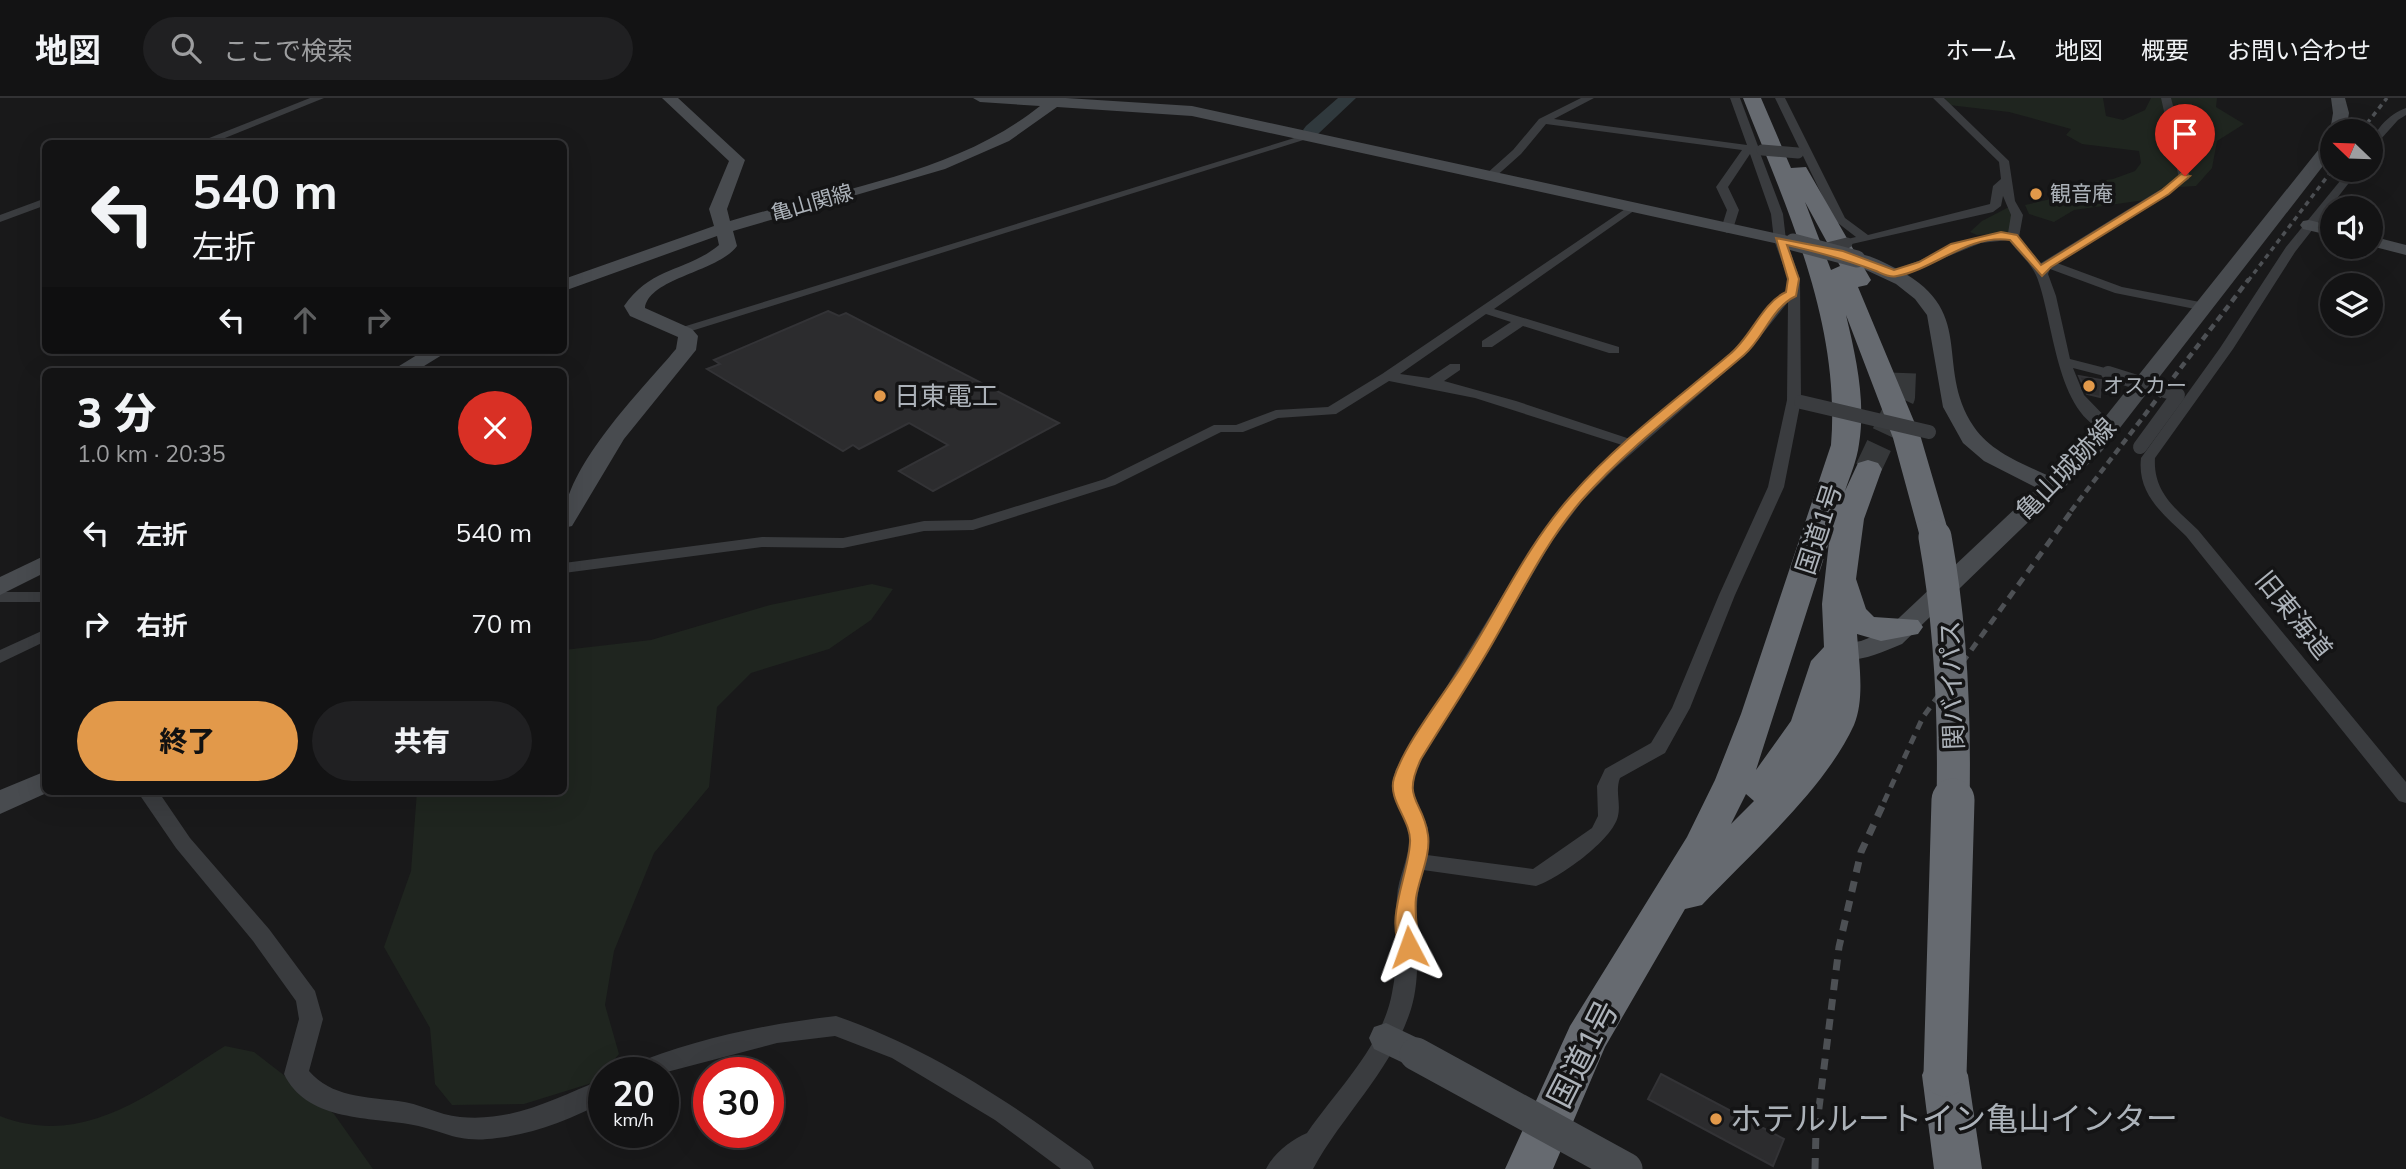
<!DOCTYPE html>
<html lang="ja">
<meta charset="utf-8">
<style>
body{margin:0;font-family:Mulish,"Noto Sans JP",sans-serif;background:#202022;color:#f1f3f6;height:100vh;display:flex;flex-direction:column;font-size:26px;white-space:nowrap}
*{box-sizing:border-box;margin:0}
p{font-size:23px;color:#9d9ea0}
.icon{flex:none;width:38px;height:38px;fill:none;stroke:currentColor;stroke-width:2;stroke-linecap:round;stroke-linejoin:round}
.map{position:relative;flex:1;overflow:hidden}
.details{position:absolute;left:42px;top:270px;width:525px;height:427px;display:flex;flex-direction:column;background:#131314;border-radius:10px;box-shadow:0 7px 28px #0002,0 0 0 2px #323234}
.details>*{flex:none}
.top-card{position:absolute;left:42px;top:42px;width:525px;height:214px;border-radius:10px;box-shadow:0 7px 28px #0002,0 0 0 2px #323234;background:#131314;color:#f1f3f6;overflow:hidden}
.needle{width:46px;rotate:293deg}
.controls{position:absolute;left:2320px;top:21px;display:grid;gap:14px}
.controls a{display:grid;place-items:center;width:63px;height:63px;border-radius:50%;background:#131314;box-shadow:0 7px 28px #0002,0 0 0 2px #323234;font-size:35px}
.speed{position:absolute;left:588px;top:959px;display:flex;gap:14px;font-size:35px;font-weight:700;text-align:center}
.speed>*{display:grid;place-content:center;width:91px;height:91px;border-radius:50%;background:#131314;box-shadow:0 7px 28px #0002,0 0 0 2px #323234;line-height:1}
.speed small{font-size:18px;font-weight:400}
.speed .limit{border:10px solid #d22;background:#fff;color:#111}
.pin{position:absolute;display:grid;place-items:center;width:60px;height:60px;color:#fff;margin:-72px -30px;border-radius:50% 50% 50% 0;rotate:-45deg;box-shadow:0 0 7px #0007}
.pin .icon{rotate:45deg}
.me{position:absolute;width:77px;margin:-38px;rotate:356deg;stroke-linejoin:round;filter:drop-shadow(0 0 5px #0008)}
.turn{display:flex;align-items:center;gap:24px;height:147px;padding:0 35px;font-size:32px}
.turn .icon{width:91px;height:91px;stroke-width:2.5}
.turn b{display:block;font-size:49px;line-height:60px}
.lanes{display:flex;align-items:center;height:66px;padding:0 35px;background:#0003;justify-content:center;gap:35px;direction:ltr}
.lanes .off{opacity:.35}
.round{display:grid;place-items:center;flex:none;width:74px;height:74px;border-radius:37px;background:#202022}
.overview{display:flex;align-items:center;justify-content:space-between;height:119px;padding:0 35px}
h1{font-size:42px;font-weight:800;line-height:52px}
.button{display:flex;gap:14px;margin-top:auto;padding:14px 35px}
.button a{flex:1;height:80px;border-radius:42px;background:#e2994a;color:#111;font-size:28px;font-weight:800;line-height:80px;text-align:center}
.button a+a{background:#202022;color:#f1f3f6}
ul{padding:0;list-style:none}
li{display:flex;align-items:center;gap:21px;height:91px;padding:0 35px}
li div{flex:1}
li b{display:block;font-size:26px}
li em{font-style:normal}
header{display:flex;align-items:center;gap:42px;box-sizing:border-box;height:98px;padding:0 35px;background:#131314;border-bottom:2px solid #323234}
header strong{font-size:33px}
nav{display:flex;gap:38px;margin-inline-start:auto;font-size:24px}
.search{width:490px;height:63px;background:#202022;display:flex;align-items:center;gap:18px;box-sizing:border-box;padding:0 24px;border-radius:38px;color:#9d9ea0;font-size:26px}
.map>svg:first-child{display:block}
</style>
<header>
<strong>地図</strong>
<div class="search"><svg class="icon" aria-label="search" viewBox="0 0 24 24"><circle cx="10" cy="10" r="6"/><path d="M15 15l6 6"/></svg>ここで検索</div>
<nav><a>ホーム</a><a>地図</a><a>概要</a><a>お問い合わせ</a></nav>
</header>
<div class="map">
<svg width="2406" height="1071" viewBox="0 0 2406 1071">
<rect width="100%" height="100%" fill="#19191a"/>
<!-- green -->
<g fill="#1f251f">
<polygon points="1945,0 2103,0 2106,18 2123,22 2145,12 2151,0 2217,0 2216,9 2244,26 2217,43 2212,70 2196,88 2162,90 2145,102 2074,112 2054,124 2029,116 2025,107 2055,100 2074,87 2113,81 2135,73 2141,65 2139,53 2082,46 2066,37 2071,31 2009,14 1949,7"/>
<polygon points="2007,110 2009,110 2012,122 2008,135 1977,137 1970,134 1982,123"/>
<polygon points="872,486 893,491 871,522 829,551 751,575 717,609 709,689 654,755 614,853 605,907 619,956 595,984 524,1006 452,1007 435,986 430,930 384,849 411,773 417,693 564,693 564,552 651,542 770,507"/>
<path d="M225 948 254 954 334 1016 373 1071H0V1018C86 1052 156 991 225 948Z"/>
</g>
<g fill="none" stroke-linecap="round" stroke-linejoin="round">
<!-- river -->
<polygon fill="#30393d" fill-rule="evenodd" points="1338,0 1356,0 1318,36 1306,36 1303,32 1306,28"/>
</g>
<!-- building -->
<g fill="#2c2c2e" stroke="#333336" stroke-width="2">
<polygon points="828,213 839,218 846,215 1059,325 933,393 899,373 948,347 909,325 859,351 853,347 843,353 707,271 720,266 714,262"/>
<polygon points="2079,278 2101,282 2100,299 2087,296"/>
<polygon points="1661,976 1784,1041 1773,1068 1648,1001"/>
</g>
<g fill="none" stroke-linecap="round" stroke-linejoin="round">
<!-- highway-tunnel -->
<polyline stroke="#36383a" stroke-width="26" stroke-dasharray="26 13" stroke-linecap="butt" points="1868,371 1902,299 1903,275"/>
<!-- street -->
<g fill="#3a3c3f" fill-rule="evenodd">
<polygon points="310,0 324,0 210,46 194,46"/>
<path d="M1581 0H1594L1554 21 1747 47 1730 0H1740L1758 48 1767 52 1760 55 1783 116 1786 142 1800 181 1801 302 1784 389 1735 497 1690 610 1665 655 1620 680C1615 693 1621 705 1618 718 1613 742 1558 781 1536 788L1423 772C1409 817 1425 866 1411 911 1392 972 1343 1016 1313 1071H1266C1273 1056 1292 1041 1307 1035 1338 990 1382 949 1392 895 1399 863 1394 831 1397 799 1398 779 1409 761 1409 742 1410 714 1385 703 1396 671L1539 438 1573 396 1622 347 1475 300 1389 283 1336 316 1278 320 1243 334H1221L1115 387 973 432 924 433 843 450 762 449 564 475V465L762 439 843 440 924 423 972 422 1105 381 1214 327H1236L1276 312 1328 309 1382 276 1631 107 1637 110 1635 112 1494 211 1619 249V255H1609L1523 228 1492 249H1482V243L1511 224 1486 216 1400 276 1429 280 1450 266H1460V272L1444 283 1516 303 1630 341 1739 249 1768 209 1788 193V181L1774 142 1771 116 1750 56 1728 89 1739 112 1733 131 1727 135 1721 131 1727 112 1716 89 1742 52 1546 26 1521 56 1493 81H1485V77L1513 52 1539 21ZM1788 204 1787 302 1768 389 1719 497 1672 610 1651 645 1605 671 1597 688 1598 718 1592 730 1533 771 1427 757 1428 730 1411 689 1415 671 1471 582 1552 443 1583 402 1615 370 1748 254Z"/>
<path d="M1775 0H1785L1845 120 1868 137 1990 106 1993 88 2001 81 1999 64 1933 0H1944L2009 63 2015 103 2023 117 2019 139 2041 165 2179 80 2161 0H2171L2189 70V81L2057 165 2122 189 2205 205 2211 209 2205 213 2115 195 2050 171 2048 176 2056 198 2070 261 2113 272 2115 275 2108 279 2073 270 2084 297 2116 330 2109 334C2055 320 2054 219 2036 177 2030 164 2017 154 2009 142L1981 145 1897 179 1887 176 1973 140 2008 135 2011 117 2003 98 2001 108 1993 114 1843 148V142L1856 139 1834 122Z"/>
<path d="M2406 10V17L2398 22 2371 52C2371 34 2389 16 2406 10Z"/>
<polygon points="1304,37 1313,39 685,235 675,235 673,232"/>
<path d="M2349 72H2359L2295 154 2233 251 2155 360C2153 394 2175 410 2198 432L2406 684V705L2399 703 2186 438C2163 416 2137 396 2141 360L2220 250 2286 149Z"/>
<polygon points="46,100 46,107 0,124 0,117"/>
<rect x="0" y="494" width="46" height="10"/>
<polygon points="46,531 46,543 0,565 0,552"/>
<path d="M137 693H158L190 740 269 831 315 893 323 921 309 973C331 999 366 999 398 1003 419 1005 438 1017 460 1019 516 1024 554 1000 604 981V1004C571 1021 534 1036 497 1040 456 1046 444 1032 408 1026 365 1019 306 1022 284 976L299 921 296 903 253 843 176 750Z"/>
<path d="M836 918C933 952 1008 1003 1090 1063L1094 1071H1061L995 1022 892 960 835 938 777 945 663 975H625L629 968C694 941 766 926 836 918Z"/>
</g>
<!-- secondary -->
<g fill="#484b4f" fill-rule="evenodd">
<path d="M662 0H678L745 62 727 111 730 123C832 92 954 77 1040 8L980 4 973 0H1066L1192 8 1793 139 1802 144 1793 149 1192 18 1057 9 1009 43 945 71 733 133 737 148C718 174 649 180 645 210L692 231 698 238 696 252 624 341 572 428 564 430C558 375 641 293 676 251L678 239 630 218 624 208C653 167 685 175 719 147L717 138 564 193V181L714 128 709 111 729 63Z"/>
<polygon points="2331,0 2345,0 2349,15 2346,33 2333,33 2333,36 2330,33 2333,15"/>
<path d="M2333 39V55L2102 353 1902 546C1880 555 1855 567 1831 560L1827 554 1831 548 1861 543 1884 534 2037 390 1984 363 1963 345 1943 309 1927 217 1915 201 1896 186 1851 165 1848 161 1851 157C1864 154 1879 162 1891 168 1981 211 1932 266 1974 329 1991 354 2023 366 2049 378L2086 343 2327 41Z"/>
<polygon points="2309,122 2333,128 2333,138 2303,131 2300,127 2303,123"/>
<polygon points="2371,138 2406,147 2406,157 2371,148"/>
<polygon points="425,252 450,252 416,273 391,273"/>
<polygon points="46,457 46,474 0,497 0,479"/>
<polygon points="46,673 46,693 51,693 0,716 0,692"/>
<polygon points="1386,925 1428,945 1434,956 1428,967 1416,971 1374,951 1369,940 1374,929"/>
</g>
<!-- highway -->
<g fill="#666a70" fill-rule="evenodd">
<path d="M1743 0H1761L1791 70 1806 69 1871 182 1867 187 1858 189 1921 340 1950 439 1946 445 1935 448 1924 445 1920 439 1893 340 1846 217C1856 259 1866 303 1859 346 1857 362 1850 378 1845 393L1858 365 1868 362 1878 365 1882 371 1864 421 1856 481 1866 511 1874 519 1918 522 1923 529 1918 536 1881 543 1857 536C1859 564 1865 601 1854 627 1825 691 1751 755 1702 807L1685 811 1605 949 1553 1071H1505L1570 928 1687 739 1715 682 1741 616 1831 347C1841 225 1787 111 1743 0ZM1805 104 1840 168 1831 172ZM1829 444 1822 506 1824 549 1811 563 1791 623 1756 672ZM1746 696 1754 703 1731 726Z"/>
<polygon points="1945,957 1961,963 1968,977 1982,1071 1934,1071 1922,977 1929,963"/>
</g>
<!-- rail-far3 -->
<g stroke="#4d5054" stroke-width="3.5" stroke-dasharray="5 4.5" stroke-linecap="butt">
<polyline points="2361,33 2387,0"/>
<polyline points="2248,183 2333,71"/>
</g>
<!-- rail-far2 -->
<polyline stroke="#4d5054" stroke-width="4.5" stroke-dasharray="7 5" stroke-linecap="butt" points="2071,413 2249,181"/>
<!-- rail-far1 -->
<polyline stroke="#4d5054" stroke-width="5" stroke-dasharray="9 7" stroke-linecap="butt" points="1884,704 1923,619 2073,411"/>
<!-- rail -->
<polyline stroke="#4d5054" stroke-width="7" stroke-dasharray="11 9" stroke-linecap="butt" points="1815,1071 1816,1034 1839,849 1861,754 1885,702"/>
<!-- street-bridge-far1 -->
<g stroke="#3a3c3f" stroke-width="11">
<polyline points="1762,52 1798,55"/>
<polyline points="1823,151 1847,145"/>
</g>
<!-- street-bridge -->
<g stroke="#3a3c3f" stroke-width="14">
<polyline points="2108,275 2178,297 2140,349"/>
<polyline points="1801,304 1929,334"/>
</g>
<!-- secondary-bridge-far1 -->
<polyline stroke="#484b4f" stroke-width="17" points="1793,144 1857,161"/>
<!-- secondary-bridge -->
<polyline stroke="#484b4f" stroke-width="33" points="1416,956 1626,1071"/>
<!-- highway-bridge-far1 -->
<path stroke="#666a70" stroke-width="33" d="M1935 439C1951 528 1955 614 1953 704"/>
<!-- highway-bridge -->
<polyline stroke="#666a70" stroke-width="43" points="1945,977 1953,702"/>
</g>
<!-- route -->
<path fill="#e2994a" stroke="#936330" stroke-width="2" d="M2181 76 2190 78 2169 96 2051 169 2042 178 2010 142C1968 136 1935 171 1897 178 1890 180 1883 176 1876 173 1847 162 1818 154 1787 147L1799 181 1796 198C1771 210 1764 240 1744 257 1689 304 1628 349 1581 403 1546 444 1523 492 1496 539 1473 580 1446 620 1421 661 1401 703 1423 701 1428 737 1431 757 1419 780 1416 800 1414 815 1418 833 1419 849L1416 854H1402C1384 821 1408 779 1410 745 1412 723 1387 702 1394 680 1405 645 1443 598 1463 566 1499 510 1526 448 1572 397 1618 344 1677 301 1730 256 1751 239 1762 205 1786 194L1788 181 1776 140 1843 153 1894 172 1919 164 1951 146 2001 134 2017 137 2041 167 2162 92Z"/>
<!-- markers -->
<g fill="#e2994a" stroke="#141415" stroke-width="2.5">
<circle cx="2036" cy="96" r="7"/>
<circle cx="2089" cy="288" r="7"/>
<circle cx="880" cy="298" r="7"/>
<circle cx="1716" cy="1021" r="7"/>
</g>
<g text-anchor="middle" stroke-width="7" stroke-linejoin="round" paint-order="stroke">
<!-- far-poi labels -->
<g font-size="21" fill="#acb2b9" stroke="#141415" text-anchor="start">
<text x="2050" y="103">観音庵</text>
<text x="2103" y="295">オスカー</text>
</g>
<!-- far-street labels -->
<g font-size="21" fill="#acb2b9" stroke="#141415">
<text transform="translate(812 105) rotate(-16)" y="7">亀山関線</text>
</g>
<!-- poi labels -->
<g font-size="26" fill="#acb2b9" stroke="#141415" text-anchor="start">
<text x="894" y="307">日東電工</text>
</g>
<!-- street labels -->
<g font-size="26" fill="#acb2b9" stroke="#141415">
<text transform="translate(2066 371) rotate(-46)" y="9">亀山城跡線</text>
<text transform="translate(1819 431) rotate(-72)" y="9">国道1号</text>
<text transform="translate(2294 517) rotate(51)" y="9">旧東海道</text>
<text transform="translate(1952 587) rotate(-92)" y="9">関バイパス</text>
</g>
<!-- near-street labels -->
<g font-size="32" fill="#acb2b9" stroke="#141415">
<text transform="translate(1583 956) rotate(-63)" y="11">国道1号</text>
</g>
<!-- near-poi labels -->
<g font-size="32" fill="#acb2b9" stroke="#141415" text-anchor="start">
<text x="1730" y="1032">ホテルルートイン亀山インター</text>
</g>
</g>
</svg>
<div class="controls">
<a><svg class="needle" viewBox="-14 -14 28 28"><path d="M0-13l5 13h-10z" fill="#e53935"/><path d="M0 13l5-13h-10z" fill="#9d9ea0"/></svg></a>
<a><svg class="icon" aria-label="sound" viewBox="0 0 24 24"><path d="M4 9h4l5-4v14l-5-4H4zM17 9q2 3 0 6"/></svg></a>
<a><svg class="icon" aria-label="layers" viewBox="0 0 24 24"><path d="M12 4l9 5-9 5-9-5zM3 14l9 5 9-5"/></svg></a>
</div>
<div class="speed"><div>20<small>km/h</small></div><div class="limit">30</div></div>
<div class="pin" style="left:2185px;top:78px;background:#d93025"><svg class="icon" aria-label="arrive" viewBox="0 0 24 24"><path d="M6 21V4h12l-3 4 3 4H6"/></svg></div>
<svg class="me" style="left:1409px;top:849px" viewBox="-20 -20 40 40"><path d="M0-17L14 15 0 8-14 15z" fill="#e2994a" stroke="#fff" stroke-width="4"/></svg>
<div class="top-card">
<div class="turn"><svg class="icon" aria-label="left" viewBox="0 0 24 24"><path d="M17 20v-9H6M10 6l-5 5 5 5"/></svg><div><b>540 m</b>左折</div></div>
<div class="lanes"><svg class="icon" aria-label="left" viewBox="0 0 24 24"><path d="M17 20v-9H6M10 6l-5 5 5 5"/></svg><svg class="icon off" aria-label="ahead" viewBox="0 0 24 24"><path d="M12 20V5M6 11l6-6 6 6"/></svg><svg class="icon off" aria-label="right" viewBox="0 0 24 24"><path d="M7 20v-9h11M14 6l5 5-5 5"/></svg></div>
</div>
<section class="details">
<div class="overview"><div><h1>3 分</h1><p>1.0 km · 20:35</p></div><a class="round" style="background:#d93025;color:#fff"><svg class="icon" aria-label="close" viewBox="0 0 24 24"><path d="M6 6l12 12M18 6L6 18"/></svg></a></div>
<ul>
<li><svg class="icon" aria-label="left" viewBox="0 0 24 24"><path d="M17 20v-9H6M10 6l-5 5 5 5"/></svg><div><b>左折</b></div><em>540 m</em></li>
<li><svg class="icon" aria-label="right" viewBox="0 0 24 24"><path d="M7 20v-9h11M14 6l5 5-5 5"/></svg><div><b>右折</b></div><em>70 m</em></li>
</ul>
<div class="button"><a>終了</a><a>共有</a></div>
</section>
</div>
